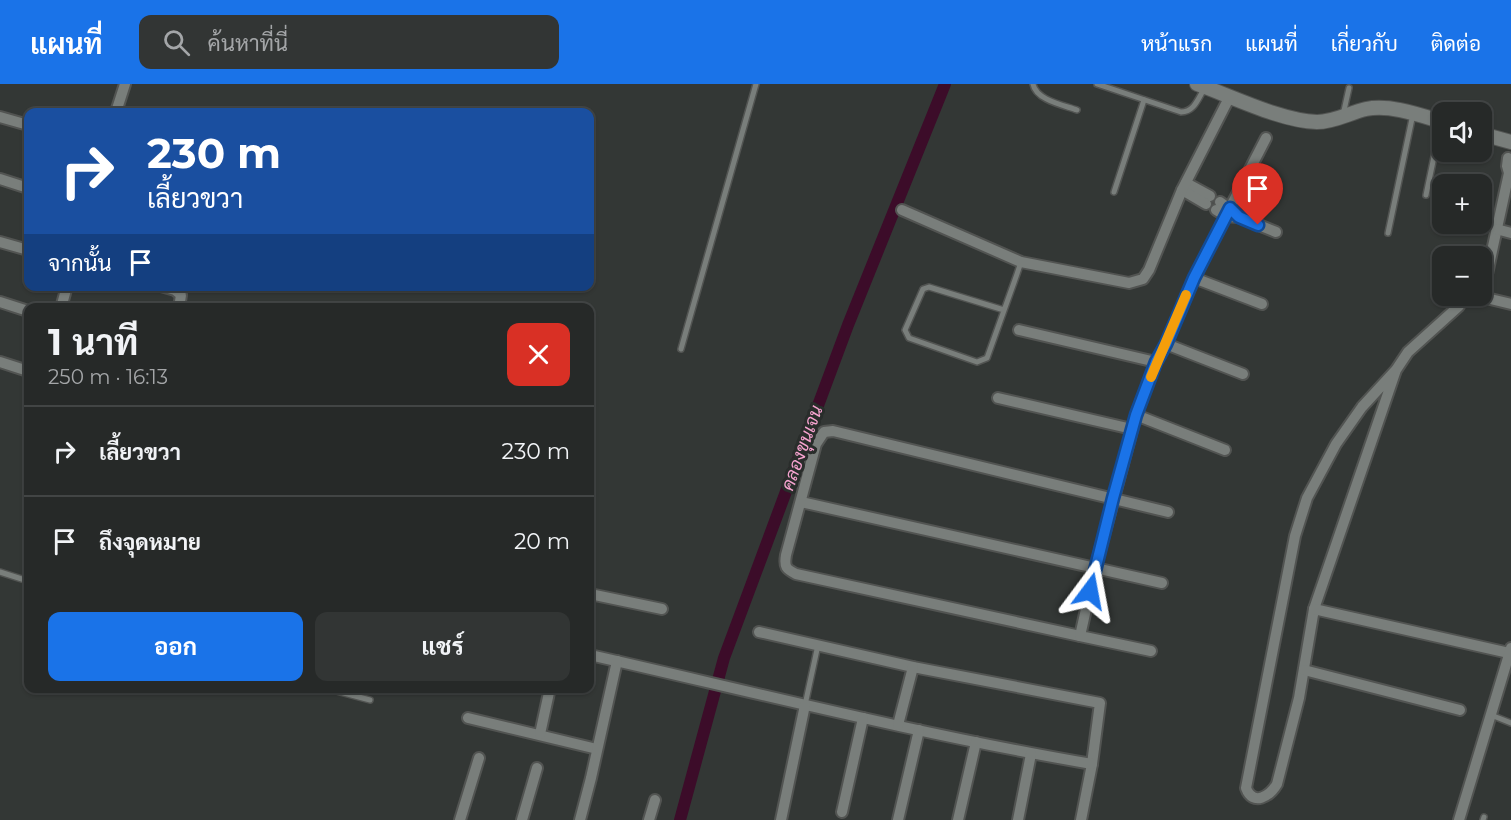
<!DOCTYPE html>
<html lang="th">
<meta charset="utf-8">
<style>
body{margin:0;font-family:Montserrat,Sarabun,sans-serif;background:#323534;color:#f1f3f6;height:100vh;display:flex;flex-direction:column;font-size:22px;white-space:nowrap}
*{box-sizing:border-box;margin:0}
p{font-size:20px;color:#a4a6a8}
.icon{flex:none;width:33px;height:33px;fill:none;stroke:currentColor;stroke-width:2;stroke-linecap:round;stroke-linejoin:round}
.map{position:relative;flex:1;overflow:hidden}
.drawer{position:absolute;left:24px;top:219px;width:570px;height:390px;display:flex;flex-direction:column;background:#262928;border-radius:12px;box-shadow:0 2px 4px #0004,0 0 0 2px #424545}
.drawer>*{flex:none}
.banner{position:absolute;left:24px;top:24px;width:570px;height:183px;border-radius:12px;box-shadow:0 2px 4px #0004,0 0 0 2px #424545;background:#1a4fa0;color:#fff;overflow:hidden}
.fabs{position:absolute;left:1432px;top:18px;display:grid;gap:12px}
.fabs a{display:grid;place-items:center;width:60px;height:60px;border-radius:12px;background:#262928;box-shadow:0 2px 4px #0004,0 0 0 2px #424545;font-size:30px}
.pin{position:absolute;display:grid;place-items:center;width:51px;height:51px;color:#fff;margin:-62px -26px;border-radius:50% 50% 50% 0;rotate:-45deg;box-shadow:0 0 6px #0007}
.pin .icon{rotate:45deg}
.me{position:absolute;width:66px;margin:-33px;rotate:13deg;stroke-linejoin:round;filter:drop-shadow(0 0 4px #0008)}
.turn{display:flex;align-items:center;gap:21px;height:126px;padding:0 24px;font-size:27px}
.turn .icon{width:78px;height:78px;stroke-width:2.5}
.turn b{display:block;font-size:42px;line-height:51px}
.then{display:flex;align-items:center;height:57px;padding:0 24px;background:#0003;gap:12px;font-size:22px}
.round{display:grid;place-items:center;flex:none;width:63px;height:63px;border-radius:12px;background:#323534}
.head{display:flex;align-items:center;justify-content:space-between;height:102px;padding:0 24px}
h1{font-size:36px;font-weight:700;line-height:45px}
.button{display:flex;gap:12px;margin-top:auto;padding:12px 24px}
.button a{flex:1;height:69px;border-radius:12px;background:#1a73e8;color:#fff;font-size:24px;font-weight:700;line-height:69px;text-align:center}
.button a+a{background:#323534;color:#f1f3f6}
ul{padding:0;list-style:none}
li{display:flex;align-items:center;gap:18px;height:90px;padding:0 24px;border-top:2px solid #424545}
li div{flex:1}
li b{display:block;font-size:22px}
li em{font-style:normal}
header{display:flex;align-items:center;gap:36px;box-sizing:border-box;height:84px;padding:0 30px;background:#1a73e8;color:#fff}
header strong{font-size:28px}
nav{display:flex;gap:33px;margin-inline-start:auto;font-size:21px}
.search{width:420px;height:54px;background:#323534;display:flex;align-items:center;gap:15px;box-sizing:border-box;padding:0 21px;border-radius:12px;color:#a4a6a8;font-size:22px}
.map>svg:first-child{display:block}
</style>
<header>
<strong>แผนที่</strong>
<div class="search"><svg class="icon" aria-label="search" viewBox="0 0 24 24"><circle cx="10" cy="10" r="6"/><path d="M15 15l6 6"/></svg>ค้นหาที่นี่</div>
<nav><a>หน้าแรก</a><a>แผนที่</a><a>เกี่ยวกับ</a><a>ติดต่อ</a></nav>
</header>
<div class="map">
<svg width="1511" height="736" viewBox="0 0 1511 736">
<rect width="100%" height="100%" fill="#333735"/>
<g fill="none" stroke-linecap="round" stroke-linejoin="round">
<!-- canal -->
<polyline stroke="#3c0c29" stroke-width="12" points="680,736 724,574 848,241 945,0"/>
<!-- service casing -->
<g stroke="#525452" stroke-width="8">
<g id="service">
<path d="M1033 0C1036 16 1063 21 1077 26"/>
<path d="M1097 0 1181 28C1194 28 1198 15 1204 5"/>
<polyline points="1343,31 1349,4"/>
<polyline points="1114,108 1144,16"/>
<polyline points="1426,111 1441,39"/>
<polyline points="1388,149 1413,30"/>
<polyline points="1004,226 929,203 923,205 905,246 909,254 977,278 987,274 1017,190 1021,178"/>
<polyline points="681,265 756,0"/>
<polyline points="0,488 28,497"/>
<polyline points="325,604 370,616"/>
<polyline points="805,621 818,561"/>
<polyline points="1491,631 1511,639"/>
<polyline points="1483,736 1484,733"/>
</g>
</g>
<!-- minor casing -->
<g stroke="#525452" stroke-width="14">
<g id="minor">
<polyline points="116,28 125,0"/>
<polyline points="0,33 28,41"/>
<polyline points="1508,74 1507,82 1509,89 1482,213 1511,220"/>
<polyline points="0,95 28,104"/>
<polyline points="1186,99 1210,112"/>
<polyline points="1182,106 1206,120"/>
<polyline points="1220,118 1235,129"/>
<polyline points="902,126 1021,178 1129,199 1143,195 1149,186 1182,106 1229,14"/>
<polyline points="1216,126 1226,132 1239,133 1276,148"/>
<polyline points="1496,145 1511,149"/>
<polyline points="0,158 28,166"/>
<polyline points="1194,194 1262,220"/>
<polyline points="161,202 175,206 181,211 179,224"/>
<polyline points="0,218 28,227"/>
<polyline points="61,224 67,202"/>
<polyline points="1019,246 1156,278"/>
<polyline points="1166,260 1243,290"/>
<polyline points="0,278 28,287"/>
<path d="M1396 286 1314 525 1299 614 1277 700C1270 712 1253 723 1246 704L1295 452 1307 414 1336 360 1362 323 1396 286 1408 268 1459 222"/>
<polyline points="998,314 1132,345"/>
<polyline points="1136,331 1225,366"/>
<polyline points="801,418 1162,499"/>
<polyline points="590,510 662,525"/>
<polyline points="1314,525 1509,569"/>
<polyline points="759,548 913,583 1100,619 1092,680 1081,736"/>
<path d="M1080 552 796 490C786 485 784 483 786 471L816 360 824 348 833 347 1168 428"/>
<polyline points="1151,567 1080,552 1095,485 1136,331 1156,278 1166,260 1194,194 1266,54"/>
<path d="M590 571C757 609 923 651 1092 680"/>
<polyline points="1304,586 1460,626"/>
<polyline points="468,634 597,665"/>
<polyline points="898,641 913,583"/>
<polyline points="540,650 550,604"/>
<polyline points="842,728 863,634"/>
<polyline points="460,736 479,674"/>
<polyline points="522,736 537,684"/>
<polyline points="580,736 591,694 617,577"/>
<polyline points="649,736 655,716"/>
<polyline points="781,736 805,621"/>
<polyline points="898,736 919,646"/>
<polyline points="958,736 976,658"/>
<polyline points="1018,736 1031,670"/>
<polyline points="1459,736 1511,564"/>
</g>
</g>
<!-- tertiary casing -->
<g stroke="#525452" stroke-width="16">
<g id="tertiary">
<path d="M1197 0C1231 12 1281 37 1317 38 1334 38 1349 29 1366 25 1390 20 1420 31 1443 38"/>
<polyline points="1482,50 1511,58"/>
</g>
</g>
<!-- service -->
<use href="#service" stroke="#797e7b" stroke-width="5"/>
<!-- minor -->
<use href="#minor" stroke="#797e7b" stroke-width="10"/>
<!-- tertiary -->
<use href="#tertiary" stroke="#797e7b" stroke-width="14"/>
</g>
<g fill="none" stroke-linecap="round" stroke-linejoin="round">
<!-- route casing -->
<g stroke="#114b97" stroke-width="15">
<polyline id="route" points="1090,507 1113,414 1136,331 1156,278 1166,260 1194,194 1230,124 1239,133 1258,141"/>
</g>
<!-- route -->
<use href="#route" stroke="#1a73e8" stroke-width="10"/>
<!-- slow -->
<polyline stroke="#f59e0b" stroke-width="10" points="1151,293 1186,211"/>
</g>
<g text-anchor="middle" stroke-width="6" stroke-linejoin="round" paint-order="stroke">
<!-- water labels -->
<g font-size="18" font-style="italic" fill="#f6a3cf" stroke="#292d2b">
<text transform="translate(802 364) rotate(-70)" y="6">คลองขุนเจน</text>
</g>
</g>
</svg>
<div class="fabs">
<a><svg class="icon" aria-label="sound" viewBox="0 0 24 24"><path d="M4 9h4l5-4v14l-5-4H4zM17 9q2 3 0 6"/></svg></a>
<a>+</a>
<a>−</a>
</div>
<div class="pin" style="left:1258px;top:141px;background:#d93025"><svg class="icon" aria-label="arrive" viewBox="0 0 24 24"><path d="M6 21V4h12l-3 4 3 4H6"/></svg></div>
<svg class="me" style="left:1090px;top:507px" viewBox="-20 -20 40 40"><path d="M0-17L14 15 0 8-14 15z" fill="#1a73e8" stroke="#fff" stroke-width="4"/></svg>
<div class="banner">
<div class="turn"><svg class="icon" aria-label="right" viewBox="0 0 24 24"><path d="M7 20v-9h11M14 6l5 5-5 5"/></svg><div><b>230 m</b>เลี้ยวขวา</div></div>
<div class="then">จากนั้น<svg class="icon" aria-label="arrive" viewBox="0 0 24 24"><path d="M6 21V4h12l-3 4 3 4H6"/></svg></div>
</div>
<section class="drawer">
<div class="head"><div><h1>1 นาที</h1><p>250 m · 16:13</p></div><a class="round" style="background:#d93025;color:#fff"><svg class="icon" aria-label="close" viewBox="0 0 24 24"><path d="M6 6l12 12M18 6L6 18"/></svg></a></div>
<ul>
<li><svg class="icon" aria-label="right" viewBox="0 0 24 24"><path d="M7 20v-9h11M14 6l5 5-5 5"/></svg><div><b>เลี้ยวขวา</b></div><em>230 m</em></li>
<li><svg class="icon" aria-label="arrive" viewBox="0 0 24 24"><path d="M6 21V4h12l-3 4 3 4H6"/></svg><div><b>ถึงจุดหมาย</b></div><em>20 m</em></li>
</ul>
<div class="button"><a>ออก</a><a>แชร์</a></div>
</section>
</div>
